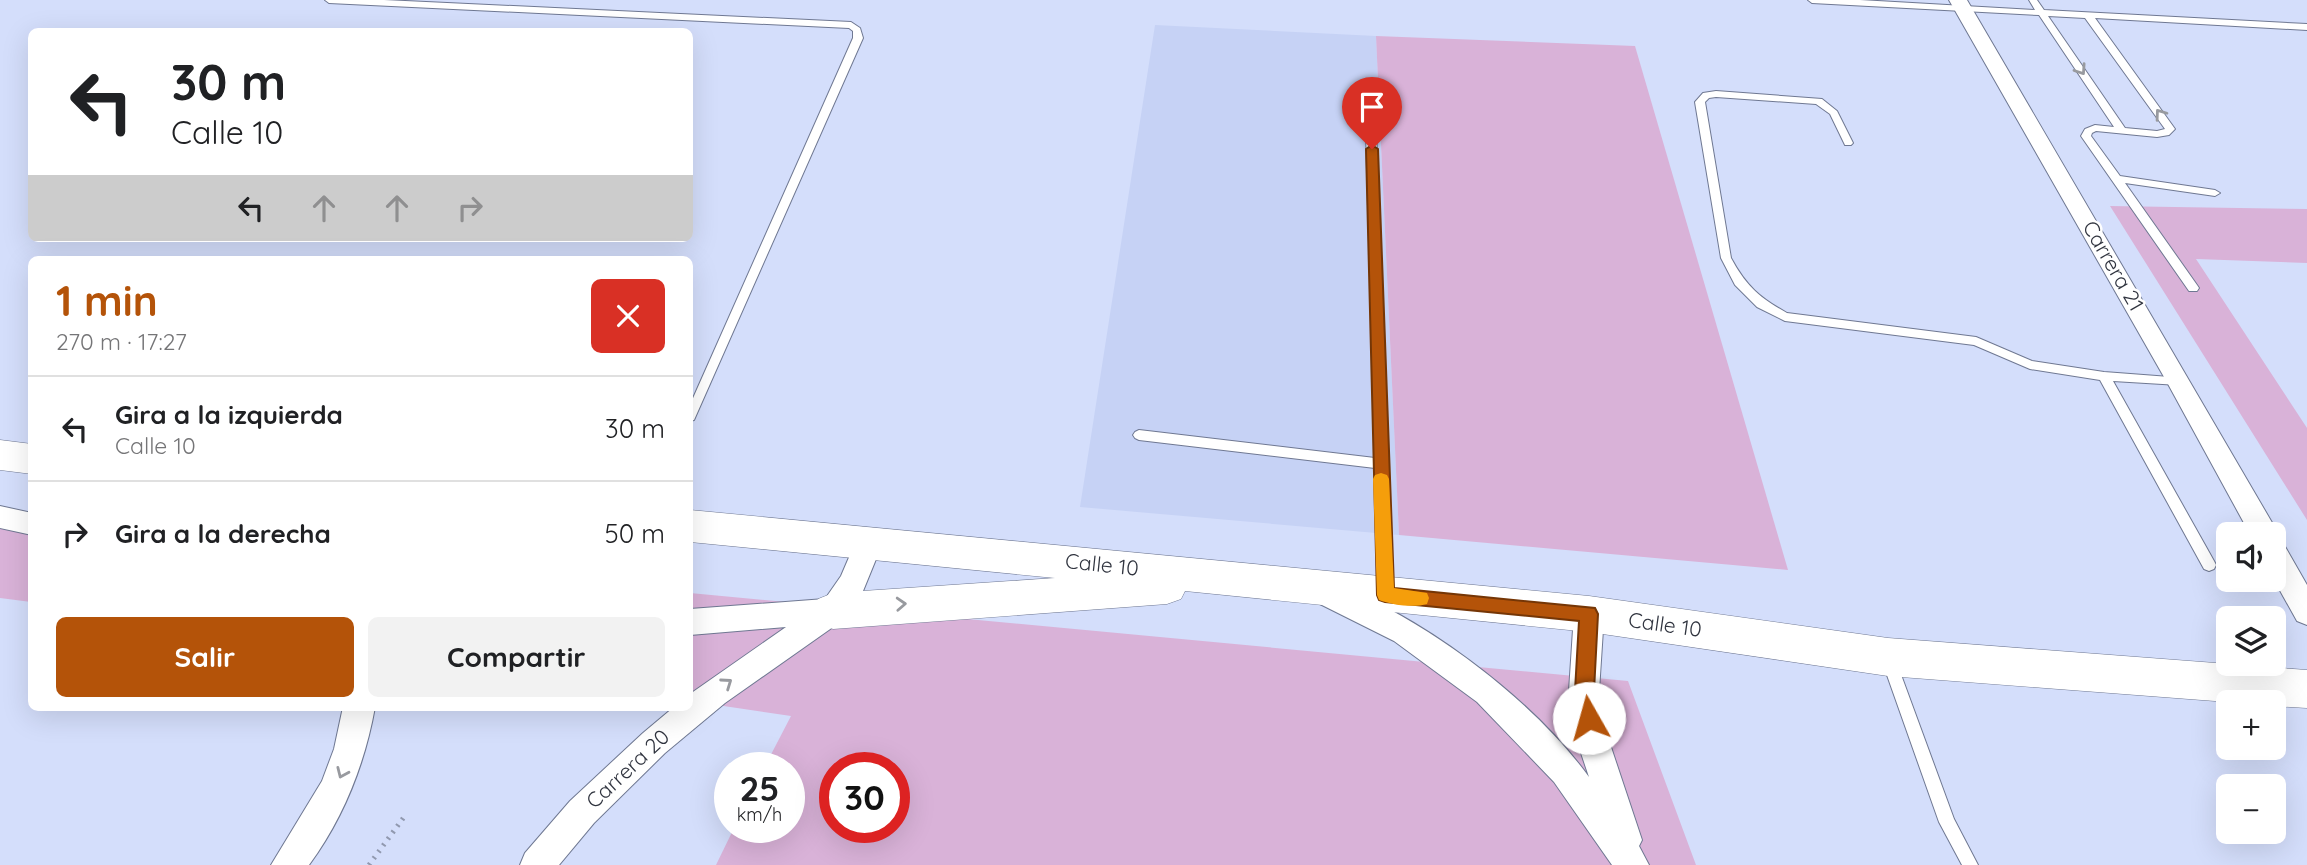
<!DOCTYPE html>
<html lang="es">
<meta charset="utf-8">
<style>
body{margin:0;font-family:Quicksand,sans-serif;background:#f2f2f2;color:#202124;height:100vh;display:flex;flex-direction:column;font-size:26px;white-space:nowrap}
*{box-sizing:border-box;margin:0}
p{font-size:23px;color:#757577}
.icon{flex:none;width:38px;height:38px;fill:none;stroke:currentColor;stroke-width:2;stroke-linecap:round;stroke-linejoin:round}
.map{position:relative;flex:1;overflow:hidden}
.drawer{position:absolute;left:28px;top:256px;width:665px;height:455px;display:flex;flex-direction:column;background:#fff;border-radius:10px;box-shadow:0 7px 28px #0002}
.drawer>*{flex:none}
.banner{position:absolute;left:28px;top:28px;width:665px;height:214px;border-radius:10px;box-shadow:0 7px 28px #0002;background:#fff;color:#202124;overflow:hidden}
.fabs{position:absolute;left:2216px;top:522px;display:grid;gap:14px}
.fabs a{display:grid;place-items:center;width:70px;height:70px;border-radius:10px;background:#fff;box-shadow:0 7px 28px #0002;font-size:35px}
.speed{position:absolute;left:714px;top:752px;display:flex;gap:14px;font-size:35px;font-weight:700;text-align:center}
.speed>*{display:grid;place-content:center;width:91px;height:91px;border-radius:50%;background:#fff;box-shadow:0 7px 28px #0002;line-height:1}
.speed small{font-size:18px;font-weight:400}
.speed .limit{border:10px solid #d22;background:#fff;color:#111}
.pin{position:absolute;display:grid;place-items:center;width:60px;height:60px;color:#fff;margin:-72px -30px;border-radius:50% 50% 50% 0;rotate:-45deg;box-shadow:0 0 7px #0007}
.pin .icon{rotate:45deg}
.me{position:absolute;width:77px;margin:-38px;rotate:353deg;stroke-linejoin:round;filter:drop-shadow(0 0 5px #0008)}
.turn{display:flex;align-items:center;gap:24px;height:147px;padding:0 28px;font-size:32px}
.turn .icon{width:91px;height:91px;stroke-width:2.5}
.turn b{display:block;font-size:49px;line-height:60px}
.lanes{display:flex;align-items:center;height:66px;padding:0 28px;background:#0003;justify-content:center;gap:35px;direction:ltr}
.lanes .off{opacity:.35}
.round{display:grid;place-items:center;flex:none;width:74px;height:74px;border-radius:10px;background:#f2f2f2}
.head{display:flex;align-items:center;justify-content:space-between;height:119px;padding:0 28px}
h1{font-size:42px;font-weight:700;line-height:52px;color:#b45309}
.action{display:flex;gap:14px;margin-top:auto;padding:14px 28px}
.action a{flex:1;height:80px;border-radius:10px;background:#b45309;color:#fff;font-size:28px;font-weight:700;line-height:80px;text-align:center}
.action a+a{background:#f2f2f2;color:#202124}
ul{padding:0;list-style:none}
li{display:flex;align-items:center;gap:21px;height:105px;padding:0 28px;border-top:2px solid #e0e0e0}
li div{flex:1}
li b{display:block;font-size:26px}
li em{font-style:normal}
.map>svg:first-child{display:block}
</style>
<div class="map">
<svg width="2307" height="865" viewBox="0 0 2307 865">
<rect width="100%" height="100%" fill="#d4defb"/>
<!-- built -->
<polygon fill="#c6d2f5" points="1155,25 1376,36 1399,535 1080,507"/>
<!-- green -->
<g fill="#d9b2d8" fill-rule="evenodd">
<polygon points="1376,36 1635,46 1788,570 1399,535"/>
<polygon points="2110,206 2307,209 2307,263 2196,259 2307,428 2307,520"/>
<polygon points="0,528 31,531 31,602 0,598"/>
<path d="M690 593 1628 681 1696 865H716L734 828H789V768H764L791 716 690 701ZM835 768H894V828H835Z"/>
</g>
<g fill="none" stroke-linecap="round" stroke-linejoin="round">
<!-- service casing -->
<g stroke="#6f7892" stroke-width="2">
<g id="service">
<polygon points="325,0 384,0 851,22 860,28 863,38 694,420 690,421 690,405 853,38 853,31 849,28 329,3"/>
<path d="M1808 0H1860L2035 10 2029 0H2037L2044 10 2307 24V30L2095 18 2175 129 2169 135 2157 137 2096 131 2092 133 2091 136 2120 176 2215 190 2220 193 2215 196 2125 183 2197 285 2199 288 2197 291H2189L2081 136 2085 129 2095 125 2114 127 2039 15 1812 3ZM2048 16 2085 18 2165 129 2157 131 2125 128Z"/>
<path d="M1716 91 1822 99 1837 111 1853 143 1851 145H1845L1830 114 1816 104 1716 97 1709 98 1705 102 1731 258C1746 286 1760 298 1787 313L1976 337 2032 361 2104 372 2183 378 2185 381 2179 385 2113 381 2214 561 2216 565 2214 569 2209 571 2204 569 2100 380 2030 369 1974 345 1785 321 1757 307 1735 285 1721 258 1695 102 1703 93Z"/>
<polygon points="1370,94 1375,97 1392,593 1390,597 1385,599 1380,597 1378,593 1375,468 1139,440 1135,438 1133,435 1135,432 1139,430 1375,458 1365,97"/>
<polygon points="1889,655 1894,657 1896,661 1954,819 1978,865 1962,865 1939,822 1882,661 1884,657"/>
</g>
</g>
<!-- minor casing -->
<g stroke="#6f7892" stroke-width="2">
<g id="minor">
<polygon points="1949,0 1967,0 2274,526 2278,534 2275,540 2283,543 2307,585 2307,625 2297,621 2273,578 2273,534 2250,534 2168,384"/>
<polygon points="0,506 32,513 32,535 0,528"/>
<polygon points="869,530 879,534 883,542 863,591 843,620 725,703 665,753 594,823 559,865 520,865 525,853 570,801 643,733 674,707 690,707 690,694 786,627 690,635 690,609 825,599 841,576 859,534"/>
<path d="M1324 580C1418 613 1530 696 1589 777L1578 744 1569 691 1574 614 1579 605 1589 601 1599 605 1604 614 1599 691 1610 744 1642 840 1639 846 1649 865H1612L1554 782 1477 702 1394 641 1314 601 1309 592 1314 583Z"/>
<path d="M343 707H375C365 763 343 819 309 865H271L322 781 334 749Z"/>
</g>
</g>
<!-- secondary casing -->
<g stroke="#6f7892" stroke-width="1">
<g id="secondary">
<polygon points="0,440 32,444 32,474 0,470"/>
<polygon points="690,510 1589,596 1888,638 2307,670 2307,708 2273,706 2273,702 2228,702 1888,676 1589,632 1185,591 1181,599 1167,604 833,629 818,623 812,611 818,599 833,593 1055,578 690,542"/>
</g>
</g>
<!-- path -->
<polyline stroke="#9199af" stroke-width="5" stroke-dasharray="2 6" stroke-linecap="butt" points="369,865 404,817"/>
<!-- service -->
<use href="#service" fill="#fff" fill-rule="evenodd"/>
<!-- minor -->
<use href="#minor" fill="#fff" fill-rule="evenodd"/>
<!-- secondary -->
<use href="#secondary" fill="#fff" fill-rule="evenodd"/>
</g>
<!-- one-way arrows -->
<defs><path id="oneway-chevron" d="M-2-3.5L2.5 0L-2 3.5" fill="none" stroke-width="1.6" stroke-linecap="round" stroke-linejoin="round" transform="scale(1.75)"/></defs>
<g stroke="#989a9f">
<use href="#oneway-chevron" transform="translate(2081 70) rotate(56)"/>
<use href="#oneway-chevron" transform="translate(2160 114) rotate(-126)"/>
<use href="#oneway-chevron" transform="translate(901 604) rotate(-3)"/>
<use href="#oneway-chevron" transform="translate(727 683) rotate(-35)"/>
<use href="#oneway-chevron" transform="translate(342 773) rotate(114)"/>
</g>
<!-- route -->
<polygon fill="#b45309" stroke="#753606" stroke-width="2" points="1372,145 1378,149 1394,588 1595,608 1598,614 1594,691 1598,718 1596,724 1589,726 1582,724 1575,691 1579,621 1385,602 1379,600 1377,595 1366,149"/>
<!-- slow -->
<path fill="#f59e0b" d="M1381 473 1387 475 1389 479 1394 588 1427 593 1429 598 1427 604C1414 608 1392 605 1379 600L1377 595 1373 479 1375 475Z"/>
<g text-anchor="middle" stroke-width="5" stroke-linejoin="round" paint-order="stroke">
<!-- street labels -->
<g font-size="21" fill="#30343f" stroke="#fff">
<text transform="translate(2113 266) rotate(60)" y="7">Carrera 21</text>
<text transform="translate(1102 565) rotate(6)" y="7">Calle 10</text>
<text transform="translate(1665 625) rotate(8)" y="7">Calle 10</text>
<text transform="translate(628 769) rotate(-43)" y="7">Carrera 20</text>
</g>
</g>
</svg>
<div class="fabs">
<a><svg class="icon" aria-label="sound" viewBox="0 0 24 24"><path d="M4 9h4l5-4v14l-5-4H4zM17 9q2 3 0 6"/></svg></a>
<a><svg class="icon" aria-label="layers" viewBox="0 0 24 24"><path d="M12 4l9 5-9 5-9-5zM3 14l9 5 9-5"/></svg></a>
<a>+</a>
<a>−</a>
</div>
<div class="speed"><div>25<small>km/h</small></div><div class="limit">30</div></div>
<div class="pin" style="left:1372px;top:149px;background:#d93025"><svg class="icon" aria-label="arrive" viewBox="0 0 24 24"><path d="M6 21V4h12l-3 4 3 4H6"/></svg></div>
<svg class="me" style="left:1589px;top:718px" viewBox="-20 -20 40 40"><circle r="19" fill="#fff"/><path d="M0-13L10 11 0 6-10 11z" fill="#b45309"/></svg>
<div class="banner">
<div class="turn"><svg class="icon" aria-label="left" viewBox="0 0 24 24"><path d="M17 20v-9H6M10 6l-5 5 5 5"/></svg><div><b>30 m</b>Calle 10</div></div>
<div class="lanes"><svg class="icon" aria-label="left" viewBox="0 0 24 24"><path d="M17 20v-9H6M10 6l-5 5 5 5"/></svg><svg class="icon off" aria-label="ahead" viewBox="0 0 24 24"><path d="M12 20V5M6 11l6-6 6 6"/></svg><svg class="icon off" aria-label="ahead" viewBox="0 0 24 24"><path d="M12 20V5M6 11l6-6 6 6"/></svg><svg class="icon off" aria-label="right" viewBox="0 0 24 24"><path d="M7 20v-9h11M14 6l5 5-5 5"/></svg></div>
</div>
<section class="drawer">
<div class="head"><div><h1>1 min</h1><p>270 m · 17:27</p></div><a class="round" style="background:#d93025;color:#fff"><svg class="icon" aria-label="close" viewBox="0 0 24 24"><path d="M6 6l12 12M18 6L6 18"/></svg></a></div>
<ul>
<li><svg class="icon" aria-label="left" viewBox="0 0 24 24"><path d="M17 20v-9H6M10 6l-5 5 5 5"/></svg><div><b>Gira a la izquierda</b><p>Calle 10</p></div><em>30 m</em></li>
<li><svg class="icon" aria-label="right" viewBox="0 0 24 24"><path d="M7 20v-9h11M14 6l5 5-5 5"/></svg><div><b>Gira a la derecha</b></div><em>50 m</em></li>
</ul>
<div class="action"><a>Salir</a><a>Compartir</a></div>
</section>
</div>
